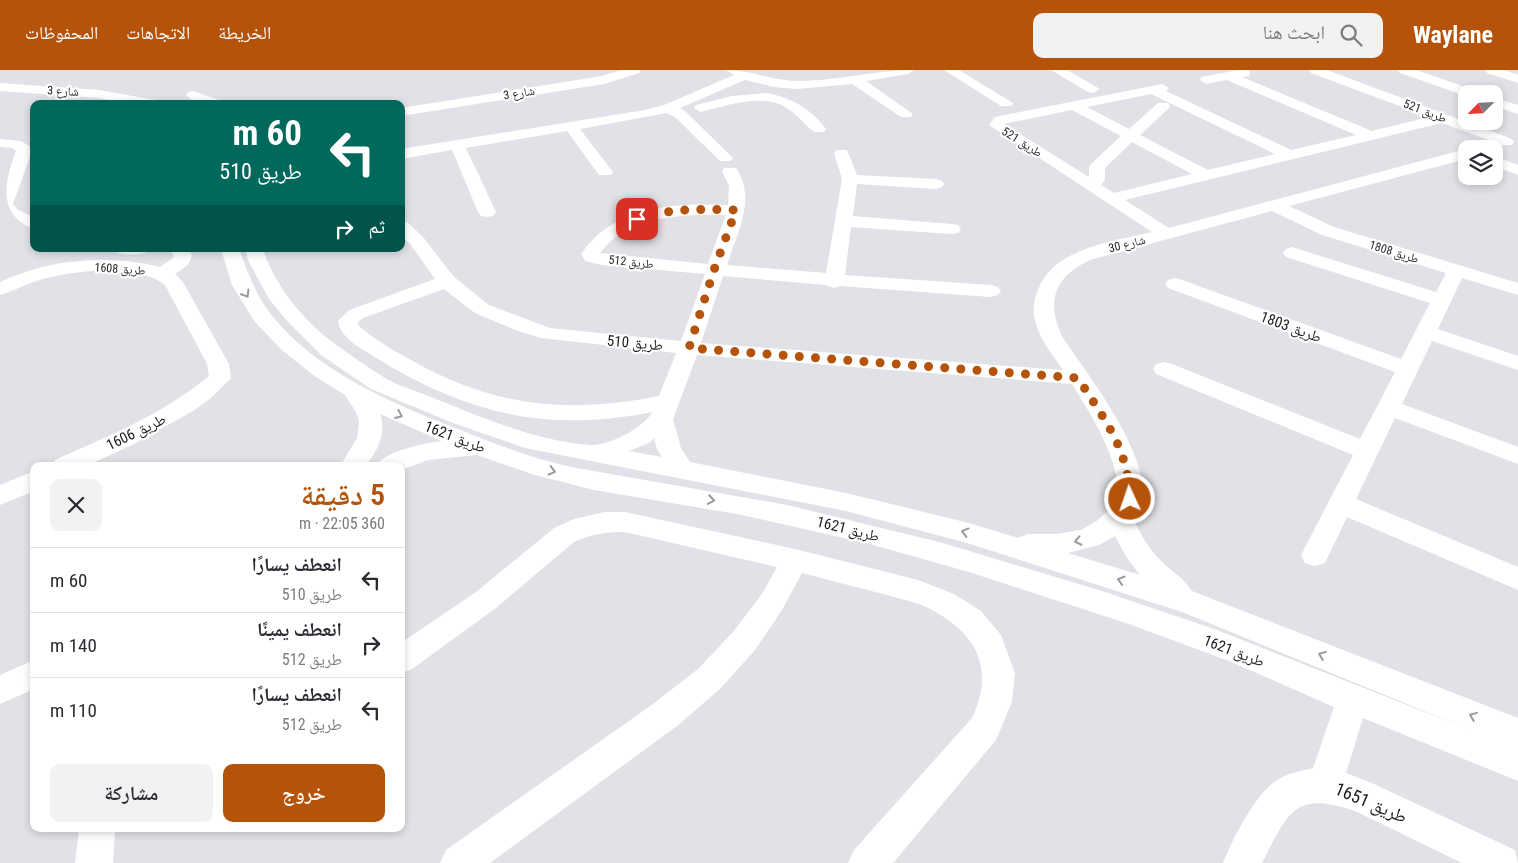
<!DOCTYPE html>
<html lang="ar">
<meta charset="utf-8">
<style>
body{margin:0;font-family:"Roboto Condensed","Noto Naskh Arabic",sans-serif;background:#f2f2f3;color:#2b2b33;direction:rtl;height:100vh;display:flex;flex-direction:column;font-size:19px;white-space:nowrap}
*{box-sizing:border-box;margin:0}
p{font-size:16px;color:#7c7c81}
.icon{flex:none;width:28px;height:28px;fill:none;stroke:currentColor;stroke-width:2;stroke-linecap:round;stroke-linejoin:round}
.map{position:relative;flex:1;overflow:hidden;direction:ltr}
.details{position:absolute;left:30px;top:392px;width:375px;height:370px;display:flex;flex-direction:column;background:#fff;border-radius:10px;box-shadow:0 2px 8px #0003;direction:rtl}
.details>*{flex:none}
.top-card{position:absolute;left:30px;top:30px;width:375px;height:152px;border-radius:10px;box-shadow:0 2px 8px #0003;direction:rtl;background:#00695c;color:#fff;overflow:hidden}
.needle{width:32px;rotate:246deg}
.controls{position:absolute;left:1458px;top:15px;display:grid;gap:10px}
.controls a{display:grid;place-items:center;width:45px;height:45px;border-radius:10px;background:#fff;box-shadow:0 2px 8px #0003;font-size:25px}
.pin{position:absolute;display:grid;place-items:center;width:42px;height:42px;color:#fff;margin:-21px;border-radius:10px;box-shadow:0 2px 8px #0006}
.me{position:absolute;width:55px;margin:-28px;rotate:357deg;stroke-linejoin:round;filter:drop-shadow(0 0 4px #0008)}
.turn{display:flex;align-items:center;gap:18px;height:105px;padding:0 20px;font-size:22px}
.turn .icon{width:65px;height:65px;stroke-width:2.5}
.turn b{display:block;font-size:35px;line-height:42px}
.then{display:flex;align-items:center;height:48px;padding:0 20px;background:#0003;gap:10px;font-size:19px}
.round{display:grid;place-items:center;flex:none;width:52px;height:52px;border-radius:10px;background:#f2f2f3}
.head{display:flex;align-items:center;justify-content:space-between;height:85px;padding:0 20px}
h1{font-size:30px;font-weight:600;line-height:38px;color:#b45309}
.action{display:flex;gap:10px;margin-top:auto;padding:10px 20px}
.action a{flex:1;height:58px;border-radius:10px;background:#b45309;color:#fff;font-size:20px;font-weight:600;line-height:58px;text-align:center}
.action a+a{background:#f2f2f3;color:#2b2b33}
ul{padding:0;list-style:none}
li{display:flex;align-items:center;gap:15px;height:65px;padding:0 20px;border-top:1px solid #e1e1e2}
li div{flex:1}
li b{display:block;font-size:19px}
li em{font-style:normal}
header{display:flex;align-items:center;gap:30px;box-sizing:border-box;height:70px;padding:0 25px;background:#b45309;color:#fff}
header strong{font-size:24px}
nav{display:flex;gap:28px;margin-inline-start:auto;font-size:18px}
.search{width:350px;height:45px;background:#f2f2f3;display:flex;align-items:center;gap:12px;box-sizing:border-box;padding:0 18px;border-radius:10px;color:#7c7c81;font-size:19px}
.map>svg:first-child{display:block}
</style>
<header>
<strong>Waylane</strong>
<div class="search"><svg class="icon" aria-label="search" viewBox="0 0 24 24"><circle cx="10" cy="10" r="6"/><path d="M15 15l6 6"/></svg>ابحث هنا</div>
<nav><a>الخريطة</a><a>الاتجاهات</a><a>المحفوظات</a></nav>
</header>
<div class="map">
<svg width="1518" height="793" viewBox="0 0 1518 793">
<rect width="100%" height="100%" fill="#e1e2e7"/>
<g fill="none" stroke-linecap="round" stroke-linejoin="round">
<!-- minor -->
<g fill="#fff" fill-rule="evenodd">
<polygon points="622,0 641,0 639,3 604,14 401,46 401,38 602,6"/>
<path d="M726 0C750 0 773 11 798 11 838 11 875 0 914 0L908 4 866 11 913 44 911 47H901L852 14 797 19 774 17 745 10 680 38 686 42 730 85 733 88 730 91H720L676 48 667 43 580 59 613 102 611 105H599L567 61 466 78 496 142 493 146 487 147 481 146 478 142 452 80 401 89V79L645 40 664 35 734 5Z"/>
<polygon points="944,0 959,0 1013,33 1011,36 1001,36"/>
<polygon points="1051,0 1067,0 1100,19 1093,23 1088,22"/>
<path d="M1239 0H1249L1250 3 1249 6 1242 7 1372 61 1429 47 1311 3 1309 0H1327L1512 69 1514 72 1512 75H1502L1442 53 1125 130 1169 158 1466 79V89L1289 136 1334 157 1518 213V225L1462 208 1438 259 1518 286V300L1432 271 1402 334 1518 377V394L1395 348 1356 429 1518 497V520L1347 447 1325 493 1315 496 1305 493 1301 485 1353 385 1156 304 1153 299 1156 294 1164 292 1172 294 1360 369 1395 302 1168 218 1165 214 1168 210 1175 208 1182 210 1401 289 1430 233 1286 187 1283 183 1286 179 1292 177 1298 179 1436 222 1446 203 1322 165 1272 141 1090 190C1053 207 1046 233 1063 268 1088 305 1151 385 1142 431 1140 437 1136 443 1133 448 1140 464 1149 479 1161 491 1171 501 1185 509 1192 521L1518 648V711L1363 648 1346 703 1374 714 1515 780 1518 793H1462L1355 741C1294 720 1288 743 1262 793H1223C1233 769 1252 730 1273 713 1284 704 1299 701 1313 698L1334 637 1229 591 1129 554 969 502 866 473 737 444 594 420 535 405 477 385 428 390 401 400V396H376C384 381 425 373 442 371L380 344C387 363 378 381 365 396H340L357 368 359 351 356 342 345 325 313 305 282 280 255 252 232 215 221 179H239C248 202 255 224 270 243 315 302 396 335 463 361 498 375 534 389 571 397L787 435 943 473 1105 522 1217 560 1473 661 1182 542 967 473 846 441 525 378 453 353 371 319 321 285 288 252 269 229 248 190 245 179H263C275 217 305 253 338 276 353 287 369 298 385 308 399 316 416 321 431 327 481 347 535 371 590 375 608 376 644 358 652 342 548 363 468 344 378 289 364 280 340 269 338 251L349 240 435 209 411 175 401 166V151L407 152 423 167 454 207 489 235 550 258 681 271 705 204 602 195 585 191 581 184C615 135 674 133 728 135L729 116 722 101 724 98H736C757 129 737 163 727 195L826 203 842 109 834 83 837 80H847L857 105 936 109 942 111 944 114 942 117 936 119 857 114 853 146 952 154 958 155 961 159 958 163 952 164 851 157 845 205 991 215 998 217 1001 221 998 225 991 227 840 216 834 218 826 215 723 206 701 273 1063 300C1052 284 1039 269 1035 250 1032 240 1034 229 1038 220 1054 177 1113 172 1152 162L989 55 995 47 1000 46 1162 14 1169 18 1166 21 1291 80 1356 65 1227 10 1206 14 1200 10 1201 7ZM1151 24 1275 84 1208 100 1140 65 1168 39 1170 36 1168 33H1158L1129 59 1087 37ZM1072 40 1121 66 1091 94 1089 97V107L1004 54ZM1132 72 1192 104 1114 123 1101 115 1105 110V98ZM697 145H726L708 194 600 183C624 152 660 147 697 145ZM444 219 475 243 518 261 541 268 676 283 659 326C568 344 494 337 413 291 394 281 375 270 359 256L358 252 363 248ZM697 285 1072 314C1091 345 1126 397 1115 434L1098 450 1081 460 1057 464H1028L1018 468 969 453 846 423 690 392 681 378 673 349ZM654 368 657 379 662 387 629 381 649 373ZM1115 466 1127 488 1140 505 1068 483 1099 475Z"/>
<polygon points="1398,0 1416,0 1477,21 1479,24 1466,24 1466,26 1400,3"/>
<polygon points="1485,0 1504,0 1518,5 1518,13 1487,3"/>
<polygon points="0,13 99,20 156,30 163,34 131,34 99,28 0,21"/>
<path d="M193 21 222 31 224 34C211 34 195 35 186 25L188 22Z"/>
<path d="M767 23C790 27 812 39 826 59L824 62H814C804 54 796 43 785 37 761 23 725 36 701 42L694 38 696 35 732 26Z"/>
<polygon points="1494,28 1518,35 1518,44 1494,36"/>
<path d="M0 69 21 71 31 77 32 81 13 134 18 140 34 147V159C0 146 2 118 16 81L13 78 0 77Z"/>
<polygon points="1494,86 1518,95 1518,105 1494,96"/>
<path d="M114 179H148L145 183C136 185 126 185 117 183Z"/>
<path d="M168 179H189L192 186 188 195 175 204 183 212 229 294 231 308 211 328 193 341 134 374 86 396H52L55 390C109 366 163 344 209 306L207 294 165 215C138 193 73 200 40 210 26 214 14 221 0 225V212C48 189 109 184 160 197L173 188V184Z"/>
<polygon points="34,401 34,421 0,435 0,415"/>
<path d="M604 442H625L795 479 918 510 954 524 981 541 1001 565 1015 603 1012 632 996 670 893 793H848L854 780 972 648C994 601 979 566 934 541 919 532 900 529 883 524 856 517 829 510 802 503L782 540 755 580 720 619 677 656 490 793H440L446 780 653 634 698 599 733 562 762 524 777 497 625 462C606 462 591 464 574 472L496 538 412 599 401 603V573L476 522 554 458 574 449Z"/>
<polygon points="34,590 34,619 0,634 0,605"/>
<polygon points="79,759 115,759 113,793 75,793"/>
</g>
</g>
<!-- one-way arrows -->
<defs><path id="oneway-chevron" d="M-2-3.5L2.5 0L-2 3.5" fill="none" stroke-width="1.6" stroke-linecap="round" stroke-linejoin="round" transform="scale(1.25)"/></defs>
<g stroke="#9a9a9b">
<use href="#oneway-chevron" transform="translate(246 224) rotate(58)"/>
<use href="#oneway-chevron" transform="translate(399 345) rotate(23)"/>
<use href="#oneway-chevron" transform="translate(552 401) rotate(15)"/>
<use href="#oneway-chevron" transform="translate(711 430) rotate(10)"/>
<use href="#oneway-chevron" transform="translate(965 462) rotate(-165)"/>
<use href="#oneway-chevron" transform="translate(1078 471) rotate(168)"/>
<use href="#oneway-chevron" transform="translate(1121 510) rotate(-163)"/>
<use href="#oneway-chevron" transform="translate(1322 585) rotate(-158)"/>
<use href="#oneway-chevron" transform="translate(1473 646) rotate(-158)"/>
</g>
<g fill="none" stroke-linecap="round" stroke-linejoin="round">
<!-- route -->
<path stroke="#b45309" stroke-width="9" stroke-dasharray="0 16.2" d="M637 149C672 138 700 139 736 140L714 200 689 278 1078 308C1105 351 1128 377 1130 429"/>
</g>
<g text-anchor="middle" stroke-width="4.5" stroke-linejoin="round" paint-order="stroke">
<!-- far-street labels -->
<g font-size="12" fill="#1e1e20" stroke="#fff">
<text transform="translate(63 21) rotate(3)" y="4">شارع 3</text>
<text transform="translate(519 23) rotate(-9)" y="4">شارع 3</text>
<text transform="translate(1425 41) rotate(21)" y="4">طريق 521</text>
<text transform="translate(1022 72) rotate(32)" y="4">طريق 521</text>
<text transform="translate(1127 174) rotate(-14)" y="4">شارع 30</text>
<text transform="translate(1394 182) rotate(17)" y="4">طريق 1808</text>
<text transform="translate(631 192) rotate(6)" y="4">طريق 512</text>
<text transform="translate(120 199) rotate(4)" y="4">طريق 1608</text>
</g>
<!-- street labels -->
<g font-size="15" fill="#1e1e20" stroke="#fff">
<text transform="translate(1291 257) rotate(20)" y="5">طريق 1803</text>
<text transform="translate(635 273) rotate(5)" y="5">طريق 510</text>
<text transform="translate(136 362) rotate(-26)" y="5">طريق 1606</text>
<text transform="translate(455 367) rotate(21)" y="5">طريق 1621</text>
<text transform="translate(848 459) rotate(14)" y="5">طريق 1621</text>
<text transform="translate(1234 581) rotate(21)" y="5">طريق 1621</text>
</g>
<!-- near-street labels -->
<g font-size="18" fill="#1e1e20" stroke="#fff">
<text transform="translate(1371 733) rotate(23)" y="6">طريق 1651</text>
</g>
</g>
</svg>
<div class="controls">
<a><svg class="needle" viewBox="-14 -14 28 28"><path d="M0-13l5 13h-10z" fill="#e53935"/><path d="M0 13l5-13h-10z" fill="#7c7c81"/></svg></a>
<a><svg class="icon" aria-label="layers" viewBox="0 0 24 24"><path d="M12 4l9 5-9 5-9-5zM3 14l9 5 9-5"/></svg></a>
</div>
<div class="pin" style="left:637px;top:149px;background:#d93025"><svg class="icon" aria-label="arrive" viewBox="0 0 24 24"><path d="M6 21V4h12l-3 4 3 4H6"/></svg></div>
<svg class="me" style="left:1130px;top:429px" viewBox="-20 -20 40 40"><circle r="17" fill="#b45309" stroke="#fff" stroke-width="3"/><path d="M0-11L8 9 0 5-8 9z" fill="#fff"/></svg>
<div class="top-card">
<div class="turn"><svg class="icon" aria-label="left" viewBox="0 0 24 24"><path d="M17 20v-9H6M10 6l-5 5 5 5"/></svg><div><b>60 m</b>طريق 510</div></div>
<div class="then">ثم<svg class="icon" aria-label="right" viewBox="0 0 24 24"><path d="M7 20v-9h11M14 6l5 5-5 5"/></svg></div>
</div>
<section class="details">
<div class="head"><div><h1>5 دقيقة</h1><p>360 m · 22:05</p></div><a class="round"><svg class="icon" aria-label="close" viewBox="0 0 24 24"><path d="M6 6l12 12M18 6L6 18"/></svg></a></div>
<ul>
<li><svg class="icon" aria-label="left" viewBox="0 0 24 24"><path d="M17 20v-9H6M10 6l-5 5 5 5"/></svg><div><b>انعطف يسارًا</b><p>طريق 510</p></div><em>60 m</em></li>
<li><svg class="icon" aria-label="right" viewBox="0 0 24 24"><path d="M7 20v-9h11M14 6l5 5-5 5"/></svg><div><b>انعطف يمينًا</b><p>طريق 512</p></div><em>140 m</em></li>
<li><svg class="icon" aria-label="left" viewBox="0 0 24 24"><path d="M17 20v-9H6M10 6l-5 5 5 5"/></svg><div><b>انعطف يسارًا</b><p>طريق 512</p></div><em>110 m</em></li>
</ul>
<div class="action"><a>خروج</a><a>مشاركة</a></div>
</section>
</div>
